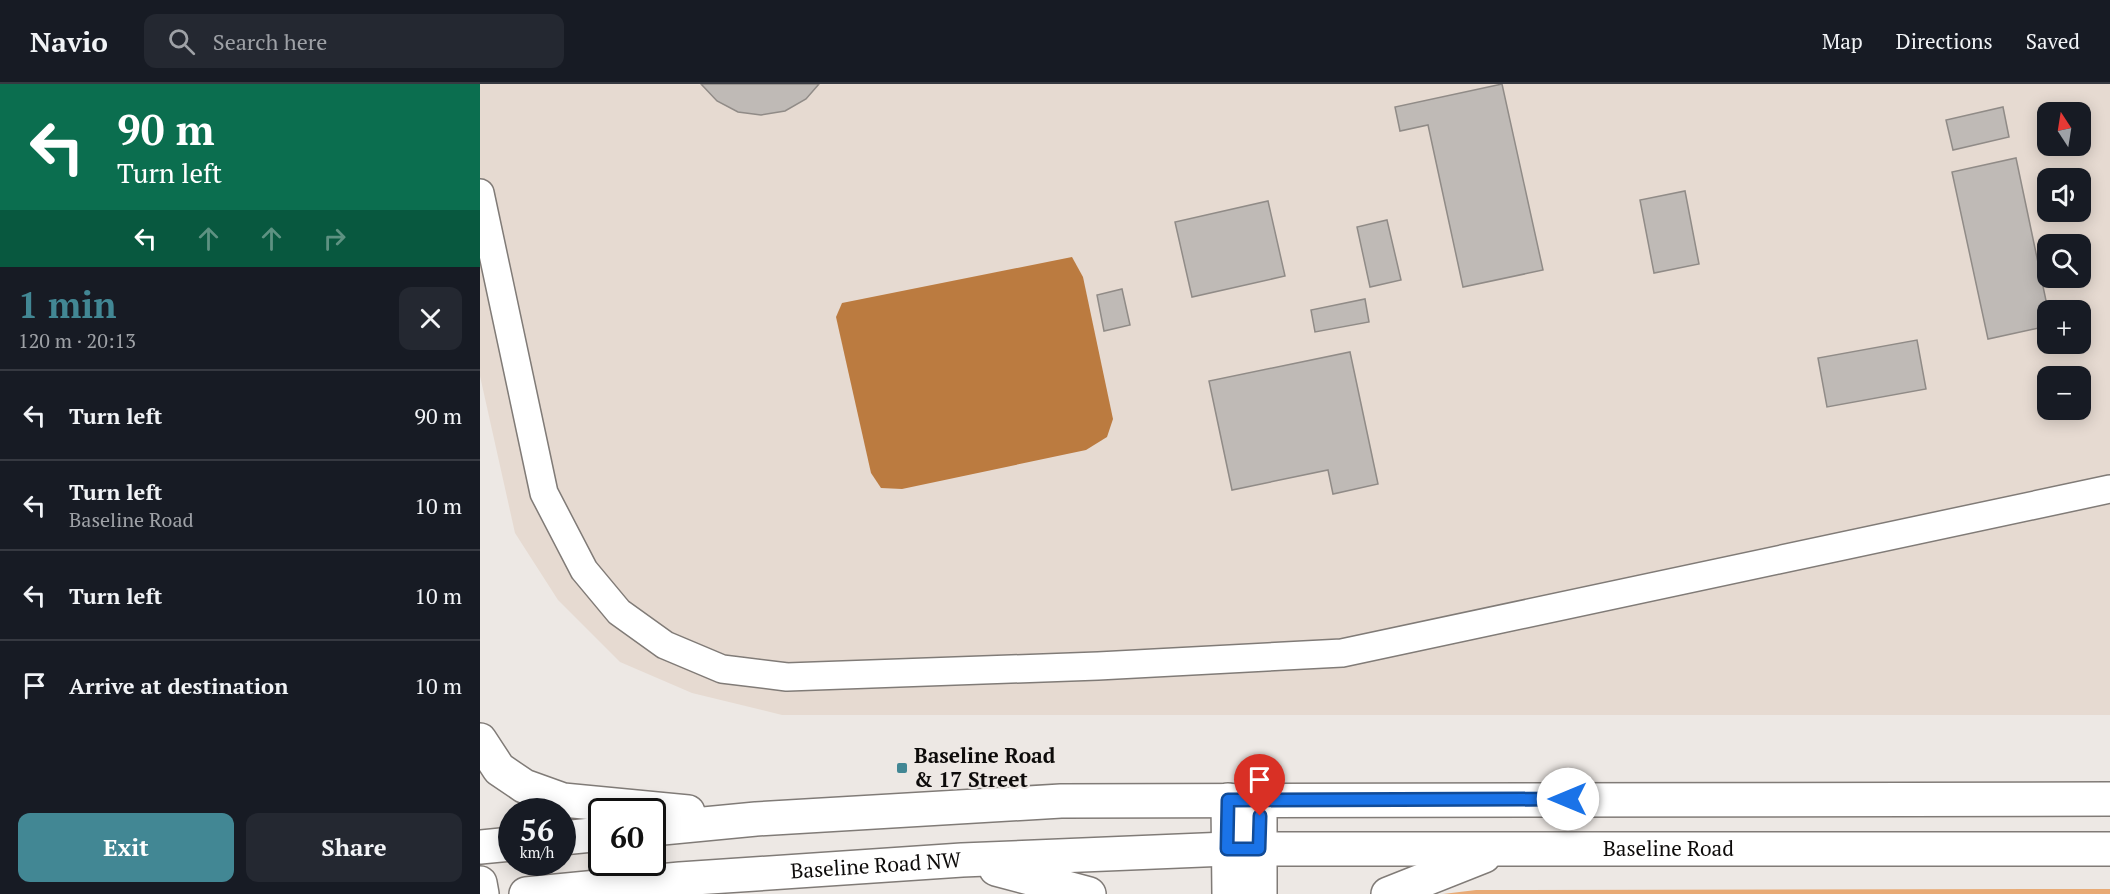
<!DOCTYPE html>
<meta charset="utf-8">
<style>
body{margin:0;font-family:"PT Serif",serif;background:#242831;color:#f1f3f6;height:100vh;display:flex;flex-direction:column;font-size:22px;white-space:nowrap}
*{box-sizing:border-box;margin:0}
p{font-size:20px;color:#9ea1a6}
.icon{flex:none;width:33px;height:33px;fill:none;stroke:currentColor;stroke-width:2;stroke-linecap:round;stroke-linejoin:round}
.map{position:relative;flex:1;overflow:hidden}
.side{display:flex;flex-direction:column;background:#171b24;width:480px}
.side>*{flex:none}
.hud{background:#0b6e4f;color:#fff;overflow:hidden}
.needle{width:39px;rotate:348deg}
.fabs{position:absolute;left:1557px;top:18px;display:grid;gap:12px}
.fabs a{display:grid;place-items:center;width:54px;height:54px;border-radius:12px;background:#171b24;box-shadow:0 3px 15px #0003;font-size:30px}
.speed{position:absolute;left:18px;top:714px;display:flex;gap:12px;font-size:30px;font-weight:700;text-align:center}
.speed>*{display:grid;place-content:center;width:78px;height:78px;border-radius:50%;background:#171b24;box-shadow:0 3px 15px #0003;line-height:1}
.speed small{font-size:15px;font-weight:400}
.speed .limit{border:3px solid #111;border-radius:9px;background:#fff;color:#111}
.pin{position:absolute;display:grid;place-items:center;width:51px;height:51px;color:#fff;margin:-62px -26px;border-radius:50% 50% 50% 0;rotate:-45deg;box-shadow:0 0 6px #0007}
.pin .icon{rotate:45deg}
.me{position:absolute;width:66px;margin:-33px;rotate:270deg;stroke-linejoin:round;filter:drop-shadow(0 0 4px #0008)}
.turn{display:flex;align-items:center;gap:21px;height:126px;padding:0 18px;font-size:27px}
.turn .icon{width:78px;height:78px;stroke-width:2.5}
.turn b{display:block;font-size:42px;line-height:51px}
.lanes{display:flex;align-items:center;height:57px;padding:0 18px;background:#0003;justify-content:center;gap:30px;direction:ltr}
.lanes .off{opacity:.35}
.round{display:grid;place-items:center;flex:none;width:63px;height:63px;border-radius:12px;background:#242831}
.overview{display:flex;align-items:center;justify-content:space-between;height:102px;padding:0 18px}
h1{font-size:36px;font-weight:600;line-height:45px;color:#428794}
.primary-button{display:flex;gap:12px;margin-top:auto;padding:12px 18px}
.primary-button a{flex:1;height:69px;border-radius:12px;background:#428794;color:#fff;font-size:24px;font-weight:600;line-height:69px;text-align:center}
.primary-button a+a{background:#242831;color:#f1f3f6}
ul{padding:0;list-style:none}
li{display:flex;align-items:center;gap:18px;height:90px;padding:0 18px;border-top:2px solid #363941}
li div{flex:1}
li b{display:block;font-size:22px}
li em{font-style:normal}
header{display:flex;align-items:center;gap:36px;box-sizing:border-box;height:84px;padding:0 30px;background:#171b24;border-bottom:2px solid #363941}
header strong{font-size:28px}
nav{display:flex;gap:33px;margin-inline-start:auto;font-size:21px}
.search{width:420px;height:54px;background:#242831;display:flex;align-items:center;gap:15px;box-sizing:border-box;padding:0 21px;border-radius:12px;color:#9ea1a6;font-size:22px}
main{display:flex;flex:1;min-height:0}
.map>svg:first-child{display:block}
</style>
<header>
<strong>Navio</strong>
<div class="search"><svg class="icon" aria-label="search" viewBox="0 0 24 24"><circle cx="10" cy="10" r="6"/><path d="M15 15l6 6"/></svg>Search here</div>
<nav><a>Map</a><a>Directions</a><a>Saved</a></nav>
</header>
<main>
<section class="side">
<div class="hud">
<div class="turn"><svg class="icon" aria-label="left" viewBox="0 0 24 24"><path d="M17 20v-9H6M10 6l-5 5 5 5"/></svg><div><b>90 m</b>Turn left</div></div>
<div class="lanes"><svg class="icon" aria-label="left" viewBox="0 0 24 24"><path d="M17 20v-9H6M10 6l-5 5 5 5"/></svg><svg class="icon off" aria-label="ahead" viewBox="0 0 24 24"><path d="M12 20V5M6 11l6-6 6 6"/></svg><svg class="icon off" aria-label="ahead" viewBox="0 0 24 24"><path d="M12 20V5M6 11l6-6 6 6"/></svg><svg class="icon off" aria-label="right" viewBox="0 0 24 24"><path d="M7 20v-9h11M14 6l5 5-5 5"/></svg></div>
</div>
<div class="overview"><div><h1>1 min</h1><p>120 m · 20:13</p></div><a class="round"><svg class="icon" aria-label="close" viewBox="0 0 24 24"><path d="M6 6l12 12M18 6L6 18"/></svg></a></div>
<ul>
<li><svg class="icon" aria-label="left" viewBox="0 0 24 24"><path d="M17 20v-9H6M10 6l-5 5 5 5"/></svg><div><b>Turn left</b></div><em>90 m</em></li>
<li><svg class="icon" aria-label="left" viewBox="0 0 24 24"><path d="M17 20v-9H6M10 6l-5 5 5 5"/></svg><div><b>Turn left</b><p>Baseline Road</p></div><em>10 m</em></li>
<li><svg class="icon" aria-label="left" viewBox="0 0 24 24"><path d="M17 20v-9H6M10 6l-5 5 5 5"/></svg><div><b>Turn left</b></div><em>10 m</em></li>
<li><svg class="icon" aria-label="arrive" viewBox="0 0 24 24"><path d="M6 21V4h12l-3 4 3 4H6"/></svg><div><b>Arrive at destination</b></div><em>10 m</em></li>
</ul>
<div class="primary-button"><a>Exit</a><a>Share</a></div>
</section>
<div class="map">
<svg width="1630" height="810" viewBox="0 0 1630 810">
<rect width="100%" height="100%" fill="#ede8e4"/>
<!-- built -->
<path fill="#e6dad1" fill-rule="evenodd" d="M0 0H1630V631H302L212 609 140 578 78 516 35 449 0 292ZM1568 28H1600V62H1568ZM1568 94H1600V128H1568ZM1568 160H1600V194H1568ZM1568 226H1600V260H1568ZM1568 292H1600V326H1568Z"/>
<!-- green -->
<polygon fill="#e8aa75" points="1630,805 1630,810 963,810 996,806"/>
<!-- water -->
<polygon fill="#bb7b40" points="592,173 603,193 633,335 627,353 606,366 422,405 401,404 391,389 356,233 362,219"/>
<!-- building -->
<g fill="#bfbab6" stroke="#908b87" stroke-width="1.5">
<polygon points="221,0 339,0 326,15 305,27 281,31 258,28 237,17"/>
<polygon points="1022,0 1063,186 983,203 948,41 920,47 915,23"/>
<polygon points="1523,23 1529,53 1473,66 1466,36"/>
<polygon points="1536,74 1568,226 1568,242 1508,255 1472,88"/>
<polygon points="1205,107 1219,180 1174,189 1160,116"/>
<polygon points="788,117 805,192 712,213 695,138"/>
<polygon points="907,136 921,196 890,203 877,143"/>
<polygon points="642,205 650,241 624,247 617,211"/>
<polygon points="885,215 889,238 835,248 831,226"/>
<polygon points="1437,256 1446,305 1347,323 1338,274"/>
<polygon points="870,268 898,400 853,410 848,386 752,406 729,297"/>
</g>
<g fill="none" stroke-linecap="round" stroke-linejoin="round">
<!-- minor casing -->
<g stroke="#807b77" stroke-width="30">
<polyline id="minor" points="0,109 64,409 104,486 139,528 185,561 242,585 307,593 618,582 862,569 1630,405"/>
</g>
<!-- major casing -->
<g stroke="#807b77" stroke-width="36">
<g id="major">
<polyline points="0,656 19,685 44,702 83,716 208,728"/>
<polyline points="748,716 749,810"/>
<polyline points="172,745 276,735 581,717 1630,715"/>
<polyline points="82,754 122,750"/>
<polyline points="0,763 32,760"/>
<polyline points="516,785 609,810"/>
<polyline points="0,799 2,810"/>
<path id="s1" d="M46 810 200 795 482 776 747 765H1630"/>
<polyline points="780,810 780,715"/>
<polyline points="908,810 1004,772"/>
</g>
</g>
<!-- minor -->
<use href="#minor" stroke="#fff" stroke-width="27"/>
<!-- major -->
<use href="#major" stroke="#fff" stroke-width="33"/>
</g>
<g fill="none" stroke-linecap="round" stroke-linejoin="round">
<!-- route casing -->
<g stroke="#114b97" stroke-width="15">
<polyline id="route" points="780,732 779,765 747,765 748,716 1088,715"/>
</g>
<!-- route -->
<use href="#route" stroke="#1a73e8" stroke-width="10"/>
</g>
<!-- markers -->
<rect fill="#428794" stroke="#ede8e4" stroke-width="2" x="416" y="678" width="12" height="12" rx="3"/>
<g text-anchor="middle" stroke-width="4.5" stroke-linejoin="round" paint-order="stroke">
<!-- poi labels -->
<g font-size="21" font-weight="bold" fill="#0d0b0a" stroke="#ede8e4" text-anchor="start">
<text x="434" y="679">Baseline Road<tspan x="434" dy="24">&amp; 17 Street</tspan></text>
</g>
<!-- street labels -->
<g font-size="21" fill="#0d0b0a" stroke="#ede8e4">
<text dy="7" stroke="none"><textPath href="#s1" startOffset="1144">Baseline Road</textPath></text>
<text dy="7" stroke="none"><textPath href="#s1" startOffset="351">Baseline Road NW</textPath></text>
</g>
</g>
</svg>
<div class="fabs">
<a><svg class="needle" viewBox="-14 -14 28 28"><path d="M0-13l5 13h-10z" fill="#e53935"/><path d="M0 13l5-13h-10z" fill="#9ea1a6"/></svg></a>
<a><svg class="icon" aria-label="sound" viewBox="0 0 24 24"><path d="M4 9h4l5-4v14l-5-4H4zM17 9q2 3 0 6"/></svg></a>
<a><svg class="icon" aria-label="search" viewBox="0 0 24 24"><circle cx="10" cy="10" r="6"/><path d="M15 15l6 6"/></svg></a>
<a>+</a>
<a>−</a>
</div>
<div class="speed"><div>56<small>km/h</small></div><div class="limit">60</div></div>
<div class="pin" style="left:780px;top:732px;background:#d93025"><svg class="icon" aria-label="arrive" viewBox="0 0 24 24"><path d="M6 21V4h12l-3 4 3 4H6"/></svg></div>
<svg class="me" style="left:1088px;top:715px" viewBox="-20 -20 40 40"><circle r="19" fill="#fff"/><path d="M0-13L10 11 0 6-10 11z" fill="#1a73e8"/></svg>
</div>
</main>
